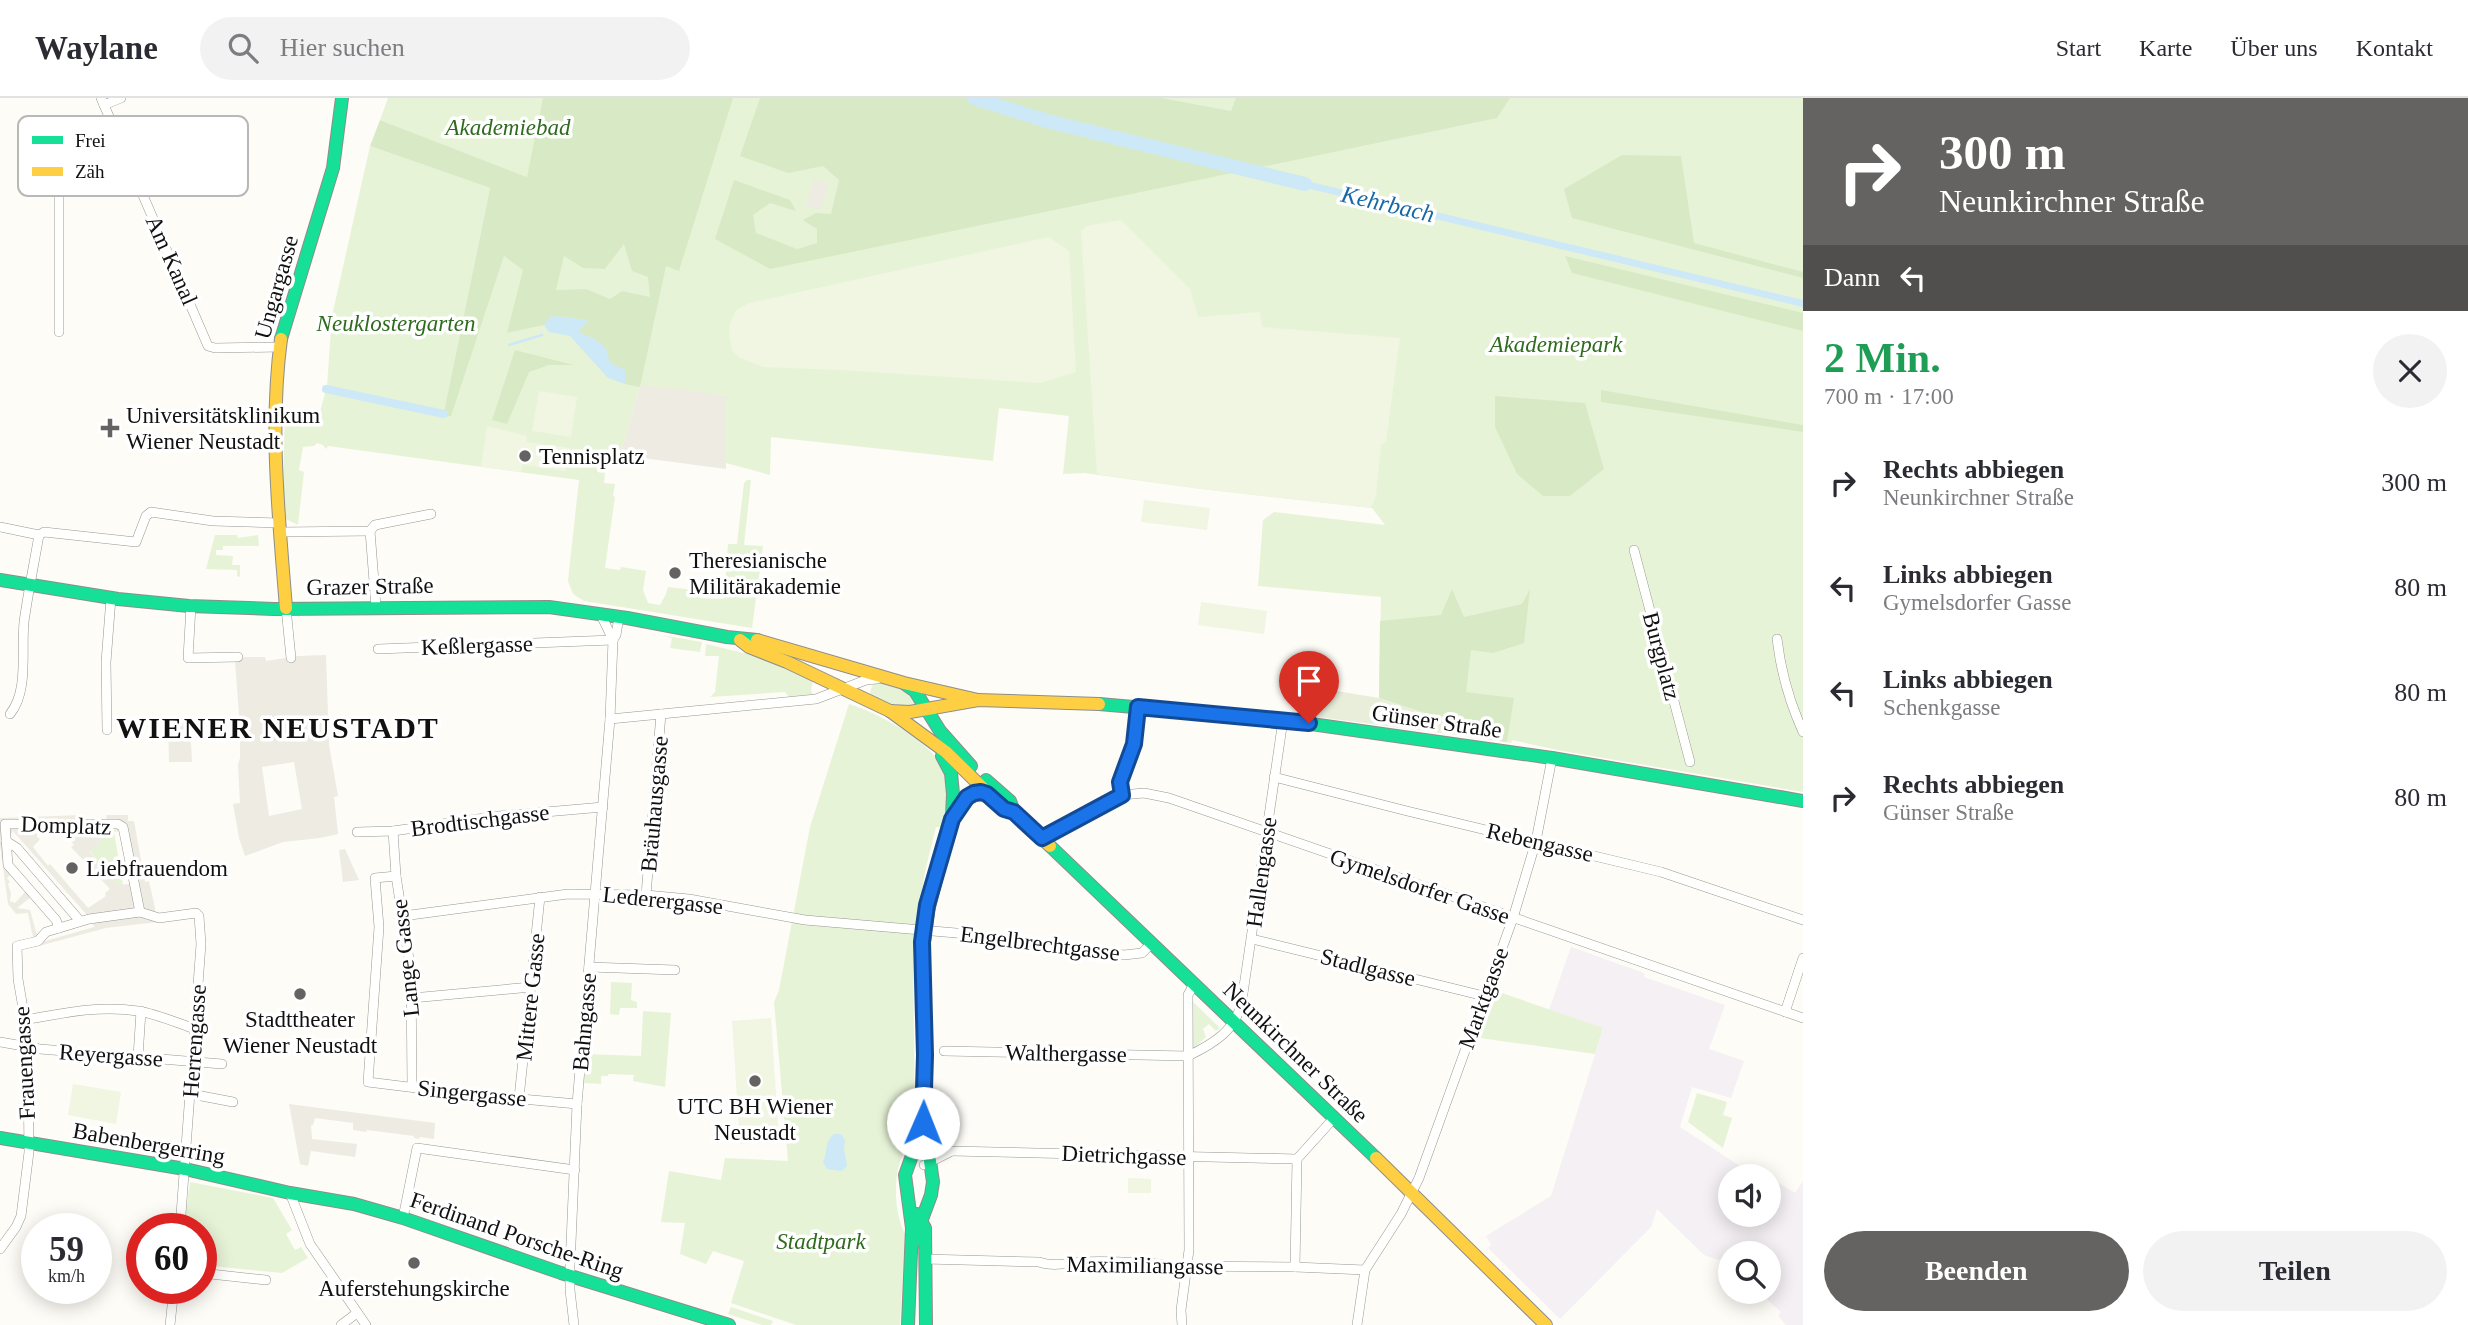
<!DOCTYPE html>
<html lang="de">
<meta charset="utf-8">
<style>
body{margin:0;font-family:"Times New Roman",serif;background:#f2f2f3;color:#2b2b33;height:100vh;display:flex;flex-direction:column;font-size:26px;white-space:nowrap}
*{box-sizing:border-box;margin:0}
p{font-size:23px;color:#7c7c81}
.icon{flex:none;width:38px;height:38px;fill:none;stroke:currentColor;stroke-width:2;stroke-linecap:round;stroke-linejoin:round}
.map{position:relative;flex:1;overflow:hidden}
.details{display:flex;flex-direction:column;background:#fff;width:665px}
.details>*{flex:none}
.hud{background:#646362;color:#fff;overflow:hidden}
.controls{position:absolute;left:1718px;top:1066px;display:grid;gap:14px}
.controls a{display:grid;place-items:center;width:63px;height:63px;border-radius:50%;background:#fff;box-shadow:0 4px 18px #0003;font-size:35px}
.speed{position:absolute;left:21px;top:1115px;display:flex;gap:14px;font-size:35px;font-weight:700;text-align:center}
.speed>*{display:grid;place-content:center;width:91px;height:91px;border-radius:50%;background:#fff;box-shadow:0 4px 18px #0003;line-height:1}
.speed small{font-size:18px;font-weight:400}
.speed .limit{border:10px solid #d22;background:#fff;color:#111}
.pin{position:absolute;display:grid;place-items:center;width:60px;height:60px;color:#fff;margin:-72px -30px;border-radius:50% 50% 50% 0;rotate:-45deg;box-shadow:0 0 7px #0007}
.pin .icon{rotate:45deg}
.me{position:absolute;width:77px;margin:-38px;rotate:1deg;stroke-linejoin:round;filter:drop-shadow(0 0 5px #0008)}
.turn{display:flex;align-items:center;gap:24px;height:147px;padding:0 21px;font-size:32px}
.turn .icon{width:91px;height:91px;stroke-width:2.5}
.turn b{display:block;font-size:49px;line-height:60px}
.then{display:flex;align-items:center;height:66px;padding:0 21px;background:#0003;gap:14px;font-size:26px}
.round{display:grid;place-items:center;flex:none;width:74px;height:74px;border-radius:37px;background:#f2f2f3}
.overview{display:flex;align-items:center;justify-content:space-between;height:119px;padding:0 21px}
h1{font-size:42px;font-weight:600;line-height:52px;color:#1e9e55}
.primary-button{display:flex;gap:14px;margin-top:auto;padding:14px 21px}
.primary-button a{flex:1;height:80px;border-radius:42px;background:#646362;color:#fff;font-size:28px;font-weight:600;line-height:80px;text-align:center}
.primary-button a+a{background:#f2f2f3;color:#2b2b33}
ul{padding:0;list-style:none}
li{display:flex;align-items:center;gap:21px;height:105px;padding:0 21px}
li div{flex:1}
li b{display:block;font-size:26px}
li em{font-style:normal}
header{display:flex;align-items:center;gap:42px;box-sizing:border-box;height:98px;padding:0 35px;background:#fff;border-bottom:2px solid #e1e1e2}
header strong{font-size:33px}
nav{display:flex;gap:38px;margin-inline-start:auto;font-size:24px}
.search{width:490px;height:63px;background:#f2f2f3;display:flex;align-items:center;gap:18px;box-sizing:border-box;padding:0 24px;border-radius:38px;color:#7c7c81;font-size:26px}
main{display:flex;flex:1;min-height:0}
.map>svg:first-child{display:block}
</style>
<header>
<strong>Waylane</strong>
<div class="search"><svg class="icon" aria-label="search" viewBox="0 0 24 24"><circle cx="10" cy="10" r="6"/><path d="M15 15l6 6"/></svg>Hier suchen</div>
<nav><a>Start</a><a>Karte</a><a>Über uns</a><a>Kontakt</a></nav>
</header>
<main>
<div class="map">
<svg width="1803" height="1227" viewBox="0 0 1803 1227">
<rect width="100%" height="100%" fill="#fdfcf7"/>
<!-- industrial -->
<polygon fill="#f5f0f3" points="1571,849 1644,875 1644,879 1725,907 1709,951 1744,963 1731,1000 1692,989 1680,1029 1755,1078 1731,1078 1731,1116 1769,1116 1769,1087 1774,1082 1795,1095 1803,1083 1803,1227 1786,1227 1778,1218 1781,1214 1759,1194 1769,1194 1769,1155 1731,1155 1731,1166 1723,1159 1719,1162 1704,1157 1657,1111 1651,1129 1560,1221 1488,1150 1491,1147 1486,1138 1551,1098 1603,931 1549,912"/>
<!-- green -->
<g fill="#e7f3d7">
<polygon points="388,0 1803,0 1803,694 1557,652 1512,642 1511,645 1464,638 1461,627 1379,600 1381,499 1258,488 1263,422 1274,414 1385,427 1372,410 1201,391 1084,375 1063,376 1069,318 999,310 993,363 771,339 770,377 726,365 726,297 640,289 620,357 606,364 604,385 615,386 613,398 615,399 605,470 620,472 621,469 646,473 643,492 648,505 660,507 666,496 668,489 701,493 700,500 724,501 728,446 737,446 744,385 747,382 751,382 744,447 763,448 752,530 584,503 573,496 568,483 579,382 328,348 326,351 323,347 317,345 314,348 303,349 299,372 304,374 298,427 286,421 283,387 285,314 317,325 327,288 332,218 370,48 490,90 444,316 528,80 380,22"/>
<polygon points="215,437 237,437 238,440 258,437 259,448 223,448 223,452 216,452 216,457 233,458 232,467 240,467 240,479 237,478 237,472 206,471"/>
<polygon points="661,537 702,544 700,554 670,550 672,540"/>
<polygon points="706,546 756,558 813,581 811,593 816,601 792,603 785,594 710,599 715,594 719,558 705,558"/>
<polygon points="887,580 926,610 872,604 870,594 873,586"/>
<path d="M849 606C881 616 937 646 948 680 952 694 945 715 941 729H936L925 774 913 846 915 1033C911 1041 905 1049 902 1058 893 1080 894 1115 905 1136L900 1227H796L731 1205 744 1163 713 1153 706 1166 680 1156 685 1125 661 1124 669 1073 721 1082 725 1060 788 1063 774 904 779 892 810 729Z"/>
<polygon points="112,730 120,733 114,734 123,787 118,788 89,752 97,749 99,742"/>
<polygon points="611,884 632,885 631,902 637,904 637,910 620,910 619,917 610,916"/>
<polygon points="1496,893 1603,930 1595,956 1480,940"/>
<polygon points="1192,903 1220,930 1216,933 1209,926 1203,931 1206,939 1192,952"/>
<polygon points="643,913 671,915 665,989 633,983 634,977 608,976 608,978 601,978 601,986 584,985 586,956 641,958"/>
<polygon points="1697,995 1727,1004 1723,1017 1732,1020 1723,1050 1688,1024"/>
<polygon points="190,1084 273,1100 292,1132 286,1136 295,1152 301,1149 308,1160 282,1175 201,1167 201,1130 184,1130"/>
<polygon points="731,1209 773,1223 771,1227 762,1227 728,1216"/>
</g>
<!-- forest -->
<g fill="#d8eac5" fill-rule="evenodd">
<path d="M543 0H733L679 173 666 168 640 289 625 286V273L609 264 578 234 587 222 552 218 544 227 507 235 523 172 504 158 451 318 443 319 490 90 370 48 380 22 527 79ZM624 146 632 173 648 179 650 199 622 193 610 201 586 191 556 192 564 158 583 170 605 171Z"/>
<polygon points="760,0 1162,0 1231,13 1236,0 1510,0 1497,20 770,171 715,141 734,82 790,102 796,113 770,105 753,117 756,135 797,151 817,145 817,131 803,122 816,115 831,116 839,82 823,68 788,75 740,58"/>
<polygon points="1622,57 1681,58 1694,145 1803,174 1803,180 1572,120 1564,91"/>
<polygon points="1565,158 1803,215 1803,233 1572,175"/>
<polygon points="515,252 574,267 549,267 529,274 507,326 492,322"/>
<polygon points="1601,292 1803,327 1803,334 1601,304"/>
<polygon points="1495,298 1585,305 1604,371 1570,398 1543,398 1517,376 1495,329"/>
<polygon points="1452,491 1464,519 1522,506 1530,491 1524,545 1493,555 1471,552 1466,594 1514,600 1507,644 1464,638 1461,627 1379,600 1380,523 1441,517"/>
</g>
<!-- cemetery -->
<polygon fill="#e9eedb" points="1313,589 1379,600 1461,627 1464,638 1310,618"/>
<!-- pitch -->
<g fill="#f0f6e1">
<polygon points="1121,122 1190,191 1198,219 1260,214 1262,229 1400,240 1386,344 1381,347 1376,398 1371,410 1201,391 1097,376 1081,133 1087,128"/>
<polygon points="1049,139 1069,153 1076,274 1040,285 839,272 763,269 740,260 732,252 729,238 730,225 736,212 749,205"/>
<polygon points="539,293 577,299 571,339 532,333"/>
<polygon points="487,328 527,338 526,344 570,350 566,373 523,367 521,374 481,369"/>
<polygon points="1144,402 1210,410 1207,432 1141,424"/>
<polygon points="1201,504 1267,513 1264,536 1198,527"/>
<polygon points="771,920 779,1043 740,1046 732,923"/>
<polygon points="73,986 121,994 116,1026 68,1017"/>
<polygon points="1128,1080 1151,1081 1151,1095 1128,1095"/>
</g>
<!-- plaza -->
<g fill="#edebe2" fill-rule="evenodd">
<polygon points="814,81 829,85 821,112 806,108"/>
<polygon points="644,287 726,297 726,371 620,357 640,289"/>
<path d="M326 557 329 647 338 698 334 699 338 736 320 740 283 744 245 758 239 740 233 706 240 705 238 667 240 660V630L235 563 238 559H265L266 563 298 558ZM294 664 302 711 269 718 262 669Z"/>
<polygon points="178,622 178,625 190,624 192,664 169,664 168,623"/>
<path d="M82 717V722H107L106 717H128V723H134L145 784 149 783 158 824 106 830 35 849 28 815 16 816 8 806 0 747V720ZM42 729H54L62 739 65 736 74 747 71 749 110 791 105 795 106 798 88 810 50 766 48 768 33 749 40 741 37 739V734ZM112 730 120 733 130 786 118 787 89 753 97 749 99 742ZM13 733 93 824 94 829 42 844 36 834 30 812 17 810 31 799 26 793 15 805 10 803 11 796 8 786 10 784 7 780 11 776 9 737Z"/>
<polygon points="345,751 359,782 343,784 339,752"/>
<polygon points="289,1006 435,1025 434,1041 420,1039 419,1041 414,1040 414,1038 367,1032 366,1034 353,1032 353,1025 315,1020 313,1027 311,1027 312,1041 357,1046 355,1059 311,1053 308,1068 300,1066"/>
</g>
<!-- water -->
<g fill="#cde8f7">
<polygon points="1294,80 1803,202 1803,209 1277,83"/>
<path d="M552 218 588 222 578 234C594 241 609 244 609 264L625 272V286L608 280 570 238 549 234 544 227Z"/>
<path d="M834 1036H841L845 1042 844 1050 847 1068 842 1073 827 1071 823 1064C828 1055 824 1043 834 1036Z"/>
</g>
<g fill="none" stroke-linecap="round" stroke-linejoin="round">
<!-- stream -->
<polyline stroke="#cde8f7" stroke-width="2.5" points="509,247 542,237"/>
<!-- canal -->
<polyline stroke="#cde8f7" stroke-width="8" points="326,291 444,316"/>
<!-- river -->
<polyline stroke="#cde8f7" stroke-width="14" points="974,0 1047,23 1305,86"/>
<!-- street casing -->
<g stroke="#979795" stroke-width="10">
<g id="street">
<polyline points="101,0 208,248 215,250 280,249"/>
<polyline points="104,7 121,0"/>
<path d="M59 234V83C67 64 93 30 111 21"/>
<polyline points="0,429 39,437 44,434 136,444 146,418 151,414 213,423 279,425"/>
<polyline points="370,433 376,509"/>
<polyline points="280,434 370,433 375,427 431,416"/>
<polyline points="1634,452 1690,664"/>
<polyline points="191,508 188,560 238,559"/>
<polyline points="286,510 291,560"/>
<polyline points="601,517 613,542"/>
<path d="M1777 541C1781 575 1789 603 1803 634"/>
<polyline points="378,551 613,542"/>
<path d="M10 616C29 593 21 552 24 524 28 495 34 466 39 437"/>
<polyline points="610,621 816,601 866,582 877,581"/>
<polyline points="107,632 106,564 111,500"/>
<polyline points="1274,679 1407,713 1661,774 1803,822"/>
<polyline points="1122,697 1120,684 1134,646 1138,609"/>
<polyline points="393,733 396,778 411,874 412,988"/>
<polyline points="357,734 393,733 499,718 603,709"/>
<polyline points="1042,740 1122,697 1144,695 1169,700 1803,920"/>
<polyline points="6,743 17,750 80,823"/>
<polyline points="396,778 375,780 379,829 368,984 465,996 577,1006"/>
<polyline points="646,797 661,616"/>
<polyline points="403,818 568,796 646,797 689,801 805,822 956,835 1124,857 1142,855 1152,845"/>
<polyline points="59,830 56,822 8,767 5,726 118,726 123,729 140,814"/>
<polyline points="1252,841 1484,898"/>
<polyline points="589,869 675,872"/>
<polyline points="412,900 531,889"/>
<polyline points="1785,914 1803,860"/>
<path d="M25 922C63 915 99 907 138 913 157 916 177 925 195 931"/>
<polyline points="0,944 40,951 222,966"/>
<path d="M944 953 1188 958C1213 946 1237 932 1242 902L1283 622"/>
<polyline points="138,959 141,913"/>
<polyline points="191,996 233,1004"/>
<polyline points="519,1000 540,799"/>
<polyline points="929,1051 952,1053 1297,1061"/>
<polyline points="924,1067 950,1054"/>
<polyline points="290,1095 310,1146 366,1227"/>
<polyline points="403,1120 417,1050 575,1072"/>
<polyline points="0,1151 16,1129 21,1118 29,1054 28,974 25,922 18,881 17,848 38,843 46,834 89,821 140,814 159,820 196,815 199,818 201,846 180,1130"/>
<path d="M925 1161 1039 1164C1053 1169 1068 1165 1082 1164 1107 1162 1134 1165 1159 1166L1168 1168 1295 1169 1365 1172"/>
<polyline points="1295,1169 1297,1061 1334,1020"/>
<polyline points="201,1175 266,1182"/>
<polyline points="170,1227 174,1190"/>
<polyline points="341,1227 357,1215"/>
<polyline points="574,1227 570,1192 570,1168 577,1006 610,621 613,542 616,537 619,519"/>
<polyline points="1182,1227 1181,1212 1189,1152 1188,897 1194,886"/>
<polyline points="1357,1227 1365,1172 1401,1116 1419,1080 1513,820 1536,743 1552,660"/>
</g>
</g>
<!-- fast casing -->
<g stroke="#8e8d8b" stroke-width="14">
<g id="fast">
<polyline points="281,241 333,70 342,0"/>
<polyline points="0,482 118,501 189,508 274,511 549,509 627,520 727,539 757,542"/>
<polyline points="905,586 915,593 940,633 971,668"/>
<polyline points="1099,606 1283,622 1552,660 1803,703"/>
<polyline points="986,682 1010,703 1014,714"/>
<polyline points="1050,748 1376,1060"/>
<polyline points="0,1040 185,1071 290,1095 354,1106 403,1120 561,1175 729,1227"/>
<polyline points="917,1116 925,1130 926,1227"/>
<polyline points="912,1148 931,1097 933,1084 923,1014 925,939 922,859 928,813 952,718 953,696 951,675 942,658"/>
<polyline points="908,1227 912,1130 905,1077 923,1027"/>
</g>
</g>
<!-- slow casing -->
<g stroke="#8e8d8b" stroke-width="14">
<g id="slow">
<path d="M281 241C269 330 279 420 286 510"/>
<polyline points="740,542 749,549 787,564 890,613 946,654 1004,711 1014,714 1050,748"/>
<polyline points="757,542 904,585 978,602"/>
<polyline points="890,613 910,614 978,602 1099,606"/>
<path d="M952 721C961 707 969 694 987 696"/>
<polyline points="1376,1060 1546,1227"/>
</g>
</g>
<!-- street -->
<use href="#street" stroke="#fffffe" stroke-width="9"/>
<!-- fast -->
<use href="#fast" stroke="#16e098" stroke-width="12"/>
<!-- slow -->
<use href="#slow" stroke="#ffcf43" stroke-width="12"/>
</g>
<g fill="none" stroke-linecap="round" stroke-linejoin="round">
<!-- route casing -->
<g stroke="#114b97" stroke-width="18">
<polyline id="route" points="923,1025 925,957 922,844 927,807 952,721 967,699 974,695 981,694 987,696 1004,711 1014,714 1042,740 1122,697 1120,684 1134,646 1138,609 1309,625"/>
</g>
<!-- route -->
<use href="#route" stroke="#1a73e8" stroke-width="12"/>
</g>
<!-- markers -->
<g fill="#646362" stroke="#fff" stroke-width="2.5">
<path d="M106.5 319.5h7v7h7v7h-7v7h-7v-7h-7v-7h7z"/>
<circle cx="525" cy="358" r="7"/>
<circle cx="675" cy="475" r="7"/>
<circle cx="72" cy="770" r="7"/>
<circle cx="300" cy="896" r="7"/>
<circle cx="755" cy="983" r="7"/>
<circle cx="414" cy="1165" r="7"/>
</g>
<g text-anchor="middle" stroke-width="7" stroke-linejoin="round" paint-order="stroke">
<!-- park labels -->
<g font-size="23" font-style="italic" fill="#2f6b1f" stroke="#fff">
<text x="508" y="37">Akademiebad</text>
<text x="396" y="233">Neuklostergarten</text>
<text x="1556" y="254">Akademiepark</text>
<text x="821" y="1151">Stadtpark</text>
</g>
<!-- street labels -->
<g font-size="23" fill="#111" stroke="#fff">
<text transform="translate(172 162) rotate(66)" y="8">Am Kanal</text>
<text transform="translate(276 189) rotate(-74)" y="8">Ungargasse</text>
<text transform="translate(370 488) rotate(-1)" y="8">Grazer Straße</text>
<text transform="translate(477 547) rotate(-2)" y="8">Keßlergasse</text>
<text transform="translate(1662 558) rotate(75)" y="8">Burgplatz</text>
<text transform="translate(1437 623) rotate(8)" y="8">Günser Straße</text>
<text transform="translate(654 706) rotate(-85)" y="8">Bräuhausgasse</text>
<text transform="translate(480 722) rotate(-7)" y="8">Brodtischgasse</text>
<text transform="translate(66 727) rotate(2)" y="8">Domplatz</text>
<text transform="translate(1540 744) rotate(13)" y="8">Rebengasse</text>
<text transform="translate(1261 774) rotate(-82)" y="8">Hallengasse</text>
<text transform="translate(1420 788) rotate(19)" y="8">Gymelsdorfer Gasse</text>
<text transform="translate(663 802) rotate(6)" y="8">Lederergasse</text>
<text transform="translate(1040 845) rotate(7)" y="8">Engelbrechtgasse</text>
<text transform="translate(405 860) rotate(-96)" y="8">Lange Gasse</text>
<text transform="translate(1368 869) rotate(14)" y="8">Stadlgasse</text>
<text transform="translate(530 899) rotate(-84)" y="8">Mittere Gasse</text>
<text transform="translate(1483 900) rotate(-70)" y="8">Marktgasse</text>
<text transform="translate(584 924) rotate(-85)" y="8">Bahngasse</text>
<text transform="translate(194 943) rotate(-86)" y="8">Herrengasse</text>
<text transform="translate(1296 954) rotate(44)" y="8">Neunkirchner Straße</text>
<text transform="translate(1066 955) rotate(1)" y="8">Walthergasse</text>
<text transform="translate(111 957) rotate(4)" y="8">Reyergasse</text>
<text transform="translate(24 965) rotate(-93)" y="8">Frauengasse</text>
<text transform="translate(472 995) rotate(6)" y="8">Singergasse</text>
<text transform="translate(149 1045) rotate(10)" y="8">Babenbergerring</text>
<text transform="translate(1124 1057) rotate(2)" y="8">Dietrichgasse</text>
<text transform="translate(517 1137) rotate(19)" y="8">Ferdinand Porsche-Ring</text>
<text transform="translate(1145 1167) rotate(1)" y="8">Maximiliangasse</text>
</g>
<!-- poi labels -->
<g font-size="23" fill="#111" stroke="#fff" text-anchor="start">
<text x="126" y="325">Universitätsklinikum<tspan x="126" dy="26">Wiener Neustadt</tspan></text>
<text x="539" y="366">Tennisplatz</text>
<text x="689" y="470">Theresianische<tspan x="689" dy="26">Militärakademie</tspan></text>
<text x="86" y="778">Liebfrauendom</text>
<text x="300" y="929" text-anchor="middle">Stadttheater<tspan x="300" dy="26">Wiener Neustadt</tspan></text>
<text x="755" y="1016" text-anchor="middle">UTC BH Wiener<tspan x="755" dy="26">Neustadt</tspan></text>
<text x="414" y="1198" text-anchor="middle">Auferstehungskirche</text>
</g>
<!-- water labels -->
<g font-size="24" font-style="italic" fill="#1768a6" stroke="#fff">
<text transform="translate(1388 106) rotate(13)" y="8">Kehrbach</text>
</g>
<!-- district labels -->
<g font-size="30" font-weight="bold" letter-spacing="2" fill="#111" stroke="#fff">
<text x="278" y="640">WIENER NEUSTADT</text>
</g>
</g>
<!-- legend -->
<rect x="18" y="18" width="230" height="80" rx="10" fill="#fff" stroke="#b8b8b8" stroke-width="2"/>
<rect x="32" y="38" width="31" height="8" fill="#16e098"/>
<rect x="32" y="69" width="31" height="9" fill="#ffcf43"/>
<g font-size="19" fill="#111">
<text x="75" y="49">Frei</text>
<text x="75" y="80">Zäh</text>
</g>
</svg>
<div class="controls">
<a><svg class="icon" aria-label="sound" viewBox="0 0 24 24"><path d="M4 9h4l5-4v14l-5-4H4zM17 9q2 3 0 6"/></svg></a>
<a><svg class="icon" aria-label="search" viewBox="0 0 24 24"><circle cx="10" cy="10" r="6"/><path d="M15 15l6 6"/></svg></a>
</div>
<div class="speed"><div>59<small>km/h</small></div><div class="limit">60</div></div>
<div class="pin" style="left:1309px;top:625px;background:#d93025"><svg class="icon" aria-label="arrive" viewBox="0 0 24 24"><path d="M6 21V4h12l-3 4 3 4H6"/></svg></div>
<svg class="me" style="left:923px;top:1025px" viewBox="-20 -20 40 40"><circle r="19" fill="#fff"/><path d="M0-13L10 11 0 6-10 11z" fill="#1a73e8"/></svg>
</div>
<section class="details">
<div class="hud">
<div class="turn"><svg class="icon" aria-label="right" viewBox="0 0 24 24"><path d="M7 20v-9h11M14 6l5 5-5 5"/></svg><div><b>300 m</b>Neunkirchner Straße</div></div>
<div class="then">Dann<svg class="icon" aria-label="left" viewBox="0 0 24 24"><path d="M17 20v-9H6M10 6l-5 5 5 5"/></svg></div>
</div>
<div class="overview"><div><h1>2 Min.</h1><p>700 m · 17:00</p></div><a class="round"><svg class="icon" aria-label="close" viewBox="0 0 24 24"><path d="M6 6l12 12M18 6L6 18"/></svg></a></div>
<ul>
<li><svg class="icon" aria-label="right" viewBox="0 0 24 24"><path d="M7 20v-9h11M14 6l5 5-5 5"/></svg><div><b>Rechts abbiegen</b><p>Neunkirchner Straße</p></div><em>300 m</em></li>
<li><svg class="icon" aria-label="left" viewBox="0 0 24 24"><path d="M17 20v-9H6M10 6l-5 5 5 5"/></svg><div><b>Links abbiegen</b><p>Gymelsdorfer Gasse</p></div><em>80 m</em></li>
<li><svg class="icon" aria-label="left" viewBox="0 0 24 24"><path d="M17 20v-9H6M10 6l-5 5 5 5"/></svg><div><b>Links abbiegen</b><p>Schenkgasse</p></div><em>80 m</em></li>
<li><svg class="icon" aria-label="right" viewBox="0 0 24 24"><path d="M7 20v-9h11M14 6l5 5-5 5"/></svg><div><b>Rechts abbiegen</b><p>Günser Straße</p></div><em>80 m</em></li>
</ul>
<div class="primary-button"><a>Beenden</a><a>Teilen</a></div>
</section>
</main>
